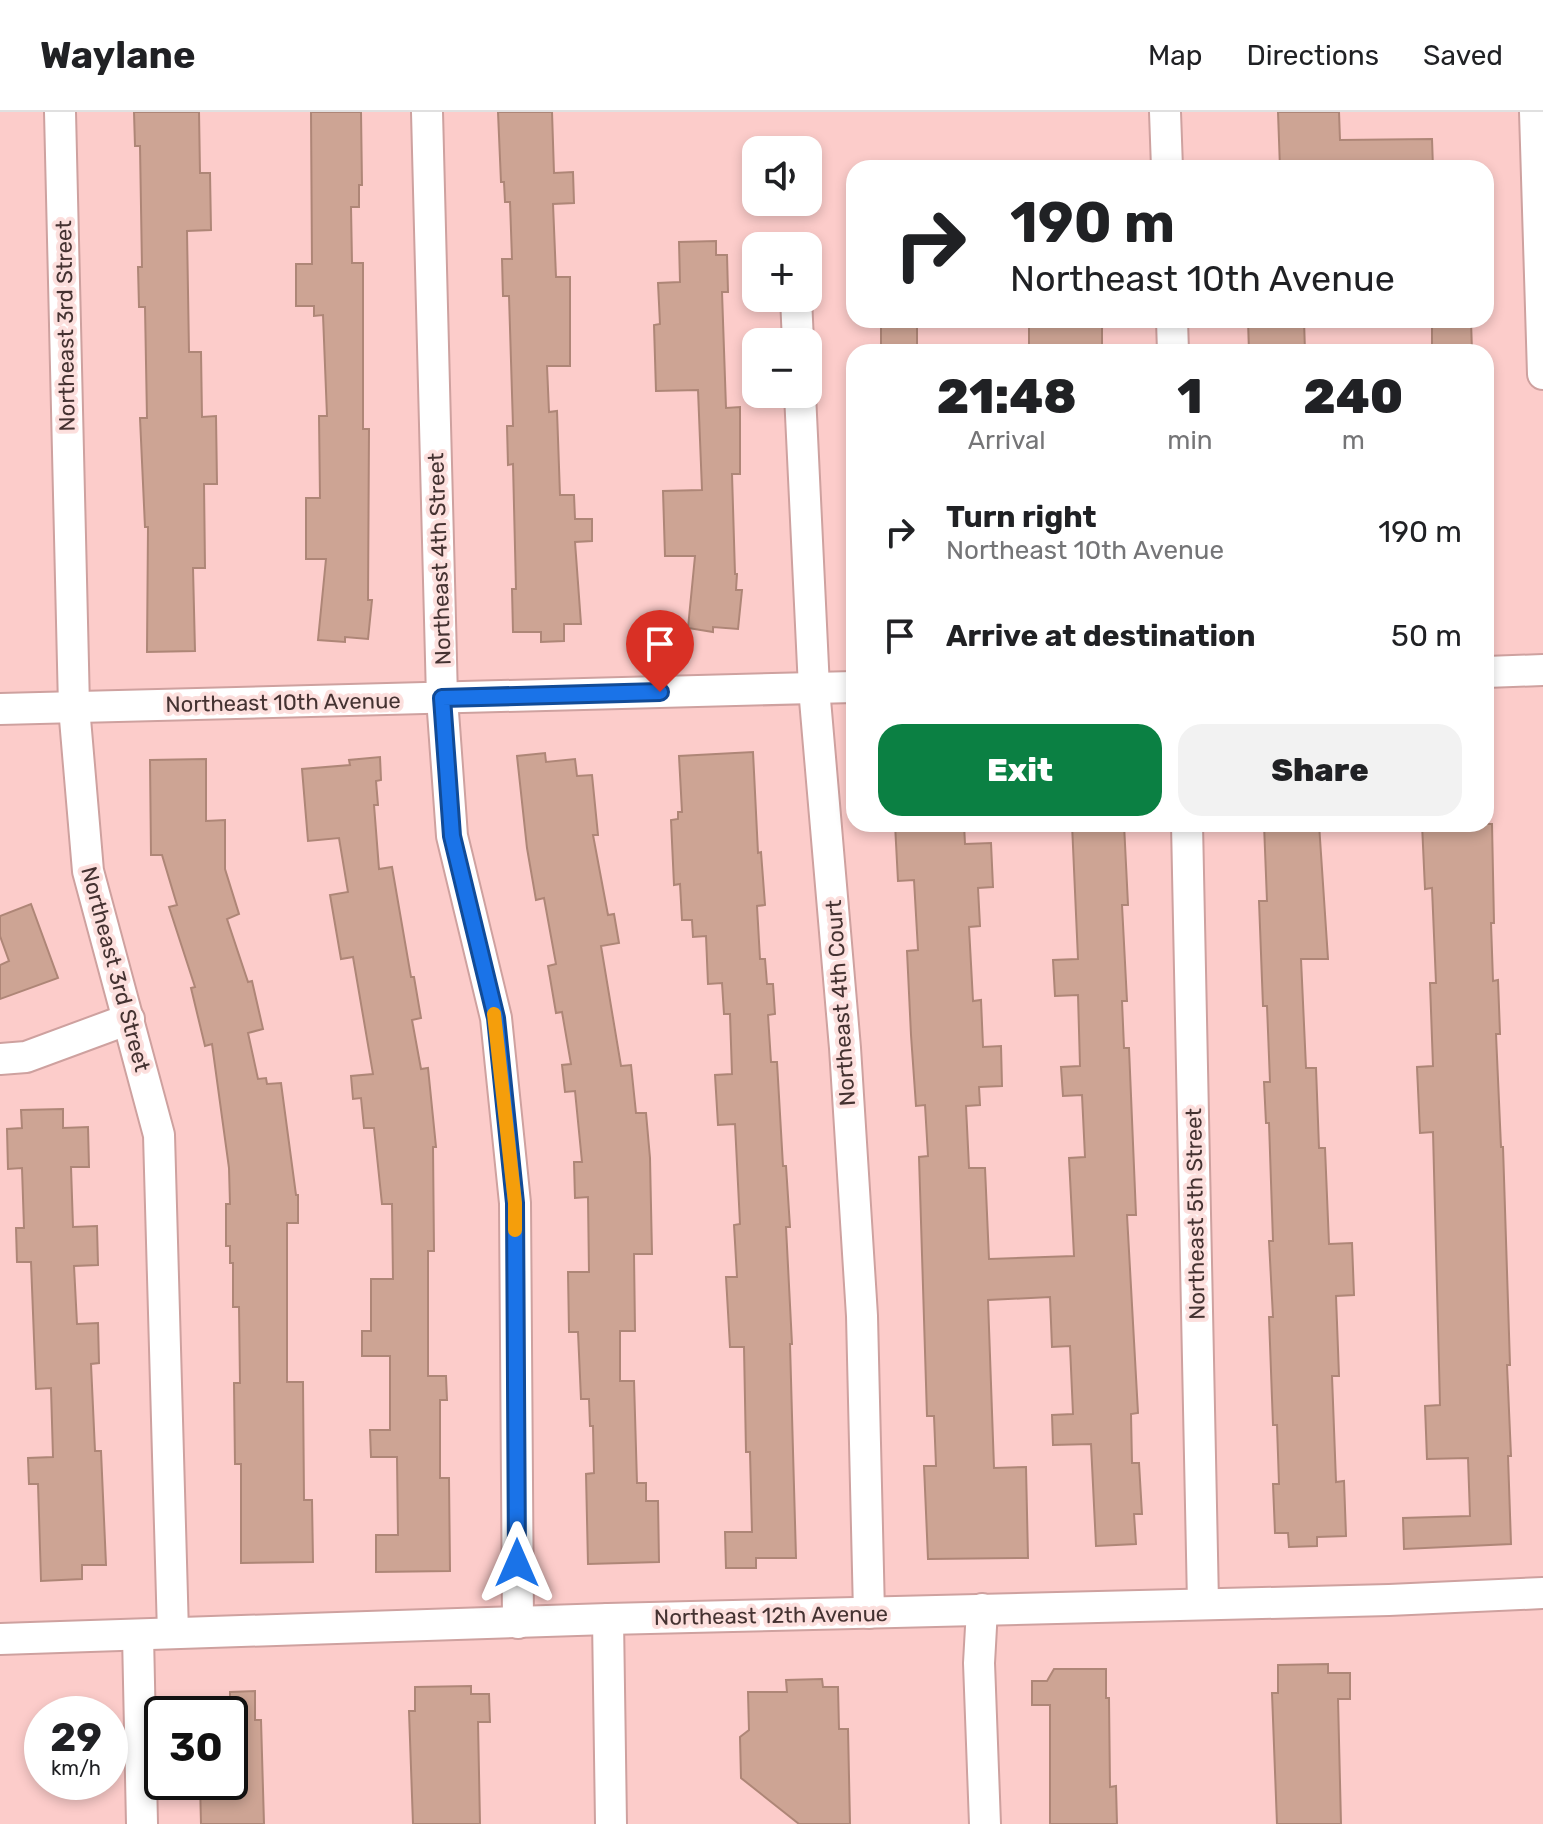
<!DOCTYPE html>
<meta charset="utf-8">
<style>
body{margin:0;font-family:Rubik,sans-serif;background:#f2f2f2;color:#202124;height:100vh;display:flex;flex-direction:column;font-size:30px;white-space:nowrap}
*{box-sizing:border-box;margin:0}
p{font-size:26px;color:#757577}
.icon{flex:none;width:44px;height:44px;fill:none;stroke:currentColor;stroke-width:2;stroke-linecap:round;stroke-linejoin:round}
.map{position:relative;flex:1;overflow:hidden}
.details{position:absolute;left:846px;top:232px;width:648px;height:488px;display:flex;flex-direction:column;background:#fff;border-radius:24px;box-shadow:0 4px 12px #0003}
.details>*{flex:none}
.top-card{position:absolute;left:846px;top:48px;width:648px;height:168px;border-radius:24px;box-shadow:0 4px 12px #0003;background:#fff;color:#202124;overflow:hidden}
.controls{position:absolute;left:742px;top:24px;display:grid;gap:16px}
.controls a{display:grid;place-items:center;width:80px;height:80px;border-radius:16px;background:#fff;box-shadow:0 4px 12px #0003;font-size:40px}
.speed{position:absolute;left:24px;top:1584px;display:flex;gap:16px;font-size:40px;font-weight:700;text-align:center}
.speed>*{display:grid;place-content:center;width:104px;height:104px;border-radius:50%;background:#fff;box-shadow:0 4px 12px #0003;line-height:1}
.speed small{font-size:20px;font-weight:400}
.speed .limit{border:4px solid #111;border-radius:12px;background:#fff;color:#111}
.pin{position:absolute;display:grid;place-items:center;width:68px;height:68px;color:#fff;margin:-82px -34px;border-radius:50% 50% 50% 0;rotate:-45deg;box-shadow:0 0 8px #0007}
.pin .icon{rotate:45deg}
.me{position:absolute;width:88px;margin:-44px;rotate:0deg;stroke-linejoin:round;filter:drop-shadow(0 0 6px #0008)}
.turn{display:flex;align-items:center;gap:28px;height:168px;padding:0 32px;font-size:36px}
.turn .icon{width:104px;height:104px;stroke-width:2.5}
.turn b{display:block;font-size:56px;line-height:68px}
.eta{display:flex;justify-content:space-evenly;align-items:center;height:136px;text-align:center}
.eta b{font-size:48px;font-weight:800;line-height:56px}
.action{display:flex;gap:16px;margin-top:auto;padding:16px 32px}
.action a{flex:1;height:92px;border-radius:24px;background:#0b8043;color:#fff;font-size:32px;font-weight:800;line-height:92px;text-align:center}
.action a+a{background:#f2f2f2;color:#202124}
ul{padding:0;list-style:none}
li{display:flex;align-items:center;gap:24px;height:104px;padding:0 32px}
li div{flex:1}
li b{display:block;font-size:30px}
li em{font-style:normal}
header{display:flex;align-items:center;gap:48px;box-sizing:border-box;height:112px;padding:0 40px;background:#fff;border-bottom:2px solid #e0e0e0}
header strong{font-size:38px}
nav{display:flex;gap:44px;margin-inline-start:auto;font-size:28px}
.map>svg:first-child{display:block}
</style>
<header>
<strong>Waylane</strong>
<nav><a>Map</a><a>Directions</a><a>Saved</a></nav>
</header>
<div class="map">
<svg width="1543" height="1712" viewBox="0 0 1543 1712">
<rect width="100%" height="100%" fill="#fcccca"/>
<!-- building -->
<g fill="#cda494" stroke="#ae8677" stroke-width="2">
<polygon points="134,0 199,0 200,61 210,61 211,118 187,119 189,240 201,240 202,305 216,304 217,372 204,372 205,456 193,456 195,539 147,540 148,415 145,415 140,306 147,306 145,195 139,195 138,155 142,155 140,34 135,34"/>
<polygon points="311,0 361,0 362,73 359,73 359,95 351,95 352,151 363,151 363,317 369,317 368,488 372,488 368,527 345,525 345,530 318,528 326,447 306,447 306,386 320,386 319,304 327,304 323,203 314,204 314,194 296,194 296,152 312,152"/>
<polygon points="498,0 552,0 554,61 573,60 574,91 553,92 556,165 570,165 570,254 547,254 549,300 557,299 560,383 574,383 575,407 592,407 592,429 575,430 581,512 564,512 564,529 541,530 541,520 513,520 512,477 516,477 513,352 508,353 507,314 513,314 509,184 503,184 502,147 512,147 510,90 505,90 504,70 501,70"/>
<polygon points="1278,0 1339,0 1340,28 1432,27 1433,56 1280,56"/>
<polygon points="716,129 716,143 727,143 728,180 722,180 726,296 740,295 740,362 732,362 735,462 737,462 736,478 742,478 738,517 713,515 713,520 688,516 695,444 665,444 663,379 702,378 698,278 656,279 654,213 660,212 658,171 680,170 679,130"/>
<rect x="881" y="208" width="36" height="32"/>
<rect x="1029" y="208" width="73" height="32"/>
<polygon points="1248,208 1304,208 1305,240 1249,240"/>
<polygon points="1432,208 1471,208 1472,240 1432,240"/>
<polygon points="753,640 758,741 761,740 765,793 757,794 760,847 765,847 767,872 773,872 775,902 768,903 771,950 777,950 783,1054 786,1054 790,1115 786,1115 792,1232 790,1232 796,1446 756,1446 756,1456 726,1456 725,1420 752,1420 750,1340 746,1340 744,1235 730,1235 726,1165 737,1165 734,1113 740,1112 735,1012 718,1013 715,963 732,962 730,902 724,902 722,871 708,872 706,824 693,825 692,808 682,808 680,772 674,773 671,708 678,707 678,700 682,700 679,644"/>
<polygon points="545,641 546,650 575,647 577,664 592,663 598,723 593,723 608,803 614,802 619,831 601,834 621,954 631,953 636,1001 646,1001 650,1046 652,1142 634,1142 635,1219 620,1219 620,1269 634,1269 637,1371 646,1371 646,1389 658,1389 659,1450 588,1452 586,1362 594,1361 593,1314 590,1314 589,1287 581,1287 578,1220 569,1220 568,1160 589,1160 588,1085 575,1086 574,1050 582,1050 575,979 565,980 562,953 571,952 562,900 556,901 548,854 556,852 544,786 536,788 527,736 517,644"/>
<polygon points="380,645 381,668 376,669 378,693 374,693 379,757 392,755 411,865 414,865 421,906 412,908 421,957 428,956 436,1035 433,1035 434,1139 428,1139 428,1264 446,1264 447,1288 440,1288 440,1366 449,1366 450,1459 376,1460 376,1423 398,1423 397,1345 371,1345 370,1318 390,1318 390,1244 362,1244 362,1219 371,1219 371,1167 393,1167 392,1092 382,1092 374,1016 364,1016 361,986 353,987 351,964 373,962 353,845 341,847 330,783 348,780 339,726 308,729 302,657 350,653 349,648"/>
<polygon points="206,647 206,709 225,708 225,757 239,802 227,807 248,870 252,869 263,917 248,921 258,967 266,966 267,972 281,971 296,1083 298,1083 298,1111 287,1111 287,1270 303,1270 304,1388 312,1388 313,1450 241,1451 241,1352 235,1352 234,1271 240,1271 239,1195 233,1195 233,1151 230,1151 230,1134 226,1134 226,1092 230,1092 229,1056 212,932 205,934 191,876 195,875 169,795 177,793 162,743 151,743 150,648"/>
<polygon points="895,712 964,712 965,732 991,731 993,775 978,776 980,814 969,815 973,889 981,888 983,935 1001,934 1002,974 979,975 980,993 966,994 969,1056 985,1056 989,1147 1074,1144 1069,1046 1085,1045 1082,983 1063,984 1061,955 1080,954 1078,883 1055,884 1053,848 1078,847 1072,712 1124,712 1128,793 1122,793 1127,889 1122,889 1124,936 1129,936 1136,1103 1127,1103 1138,1301 1131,1302 1132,1351 1139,1351 1142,1402 1134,1402 1136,1432 1096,1434 1091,1332 1053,1333 1052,1303 1073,1302 1070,1234 1052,1235 1050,1185 988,1188 994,1356 1026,1355 1028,1446 928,1447 924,1354 936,1354 934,1304 927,1304 919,1045 928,1044 925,993 916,994 911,923 907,839 918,838 914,768 898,769"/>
<polygon points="1264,712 1319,712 1328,847 1301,847 1306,956 1316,956 1319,1036 1325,1036 1329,1132 1352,1131 1354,1183 1336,1184 1339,1264 1332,1264 1336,1370 1344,1369 1346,1424 1317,1425 1317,1434 1289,1435 1288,1421 1275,1421 1273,1372 1279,1372 1277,1313 1273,1313 1269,1205 1273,1205 1269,1129 1273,1129 1269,1011 1266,1011 1264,970 1270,970 1267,894 1263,894 1259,789 1267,789"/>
<polygon points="1422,712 1492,712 1494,811 1491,811 1493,869 1498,868 1500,922 1496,922 1501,1035 1503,1035 1510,1253 1507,1253 1511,1344 1508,1344 1511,1432 1404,1437 1403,1406 1470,1404 1468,1346 1427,1347 1425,1294 1440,1293 1433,1020 1420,1021 1417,955 1433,954 1430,871 1436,871 1432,776 1425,777"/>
<polygon points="31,792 58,866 0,887 0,853 9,849 0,824 0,804"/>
<polygon points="63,997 63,1016 88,1015 89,1055 71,1055 73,1115 97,1114 98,1153 74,1154 77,1212 98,1211 99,1251 91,1252 95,1339 101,1339 106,1453 82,1453 82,1467 41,1469 38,1372 29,1372 28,1346 53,1345 51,1276 36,1277 31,1150 17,1150 16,1116 24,1116 22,1056 8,1057 7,1017 22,1016 21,998"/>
<polygon points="1328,1552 1328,1561 1350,1561 1350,1587 1338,1587 1341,1712 1277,1712 1272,1581 1278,1581 1278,1553"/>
<polygon points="1054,1557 1106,1557 1106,1586 1109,1586 1110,1675 1116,1674 1117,1712 1050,1712 1050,1593 1032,1593 1032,1569 1047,1569"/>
<polygon points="822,1567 823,1575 838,1575 839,1617 848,1617 850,1712 799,1712 741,1666 740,1625 749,1618 748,1580 787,1580 786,1568"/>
<polygon points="471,1574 471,1582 489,1582 490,1610 478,1610 480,1712 413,1712 409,1599 415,1599 415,1575"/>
<polygon points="255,1579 255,1608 261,1608 264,1712 201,1712 200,1670 230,1670 230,1580"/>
</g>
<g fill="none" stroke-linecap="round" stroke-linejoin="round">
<!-- minor casing -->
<g stroke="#cea19f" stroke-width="34">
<g id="minor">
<polyline points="60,0 74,595 88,759 159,1023 173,1521"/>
<polyline points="427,0 442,586 452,724 496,906 515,1091 518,1511"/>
<polyline points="1165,0 1167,56"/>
<polyline points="1535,0 1543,262"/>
<polyline points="796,186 798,230"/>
<polyline points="1172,208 1173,240"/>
<polyline points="800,282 814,576 845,936 862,1204 869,1501"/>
<polyline points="1486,560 1543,558"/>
<polyline points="0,597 854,575"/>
<polyline points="1187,712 1203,1491"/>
<polyline points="0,947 26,945 129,907"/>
<polyline points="982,1497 979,1551 985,1712"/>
<polyline points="608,1507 611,1712"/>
<polyline points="138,1523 142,1712"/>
<polyline points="0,1527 608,1507 1389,1488 1543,1481"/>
</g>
</g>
<!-- minor -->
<use href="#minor" stroke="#fff" stroke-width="30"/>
</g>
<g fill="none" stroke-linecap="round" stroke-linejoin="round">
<!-- route casing -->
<g stroke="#114b97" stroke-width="20">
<polyline id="route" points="517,1451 515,1091 496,906 452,724 442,586 660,580"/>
</g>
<!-- route -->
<use href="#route" stroke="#1a73e8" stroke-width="14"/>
<!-- slow -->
<polyline stroke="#f59e0b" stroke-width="14" points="494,902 515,1091 515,1118"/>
</g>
<g text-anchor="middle" stroke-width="8" stroke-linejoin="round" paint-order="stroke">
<!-- street labels -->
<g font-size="22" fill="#443231" stroke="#fcdfdd">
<text transform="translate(65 214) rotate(-91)" y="8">Northeast 3rd Street</text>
<text transform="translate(439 447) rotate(-92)" y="8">Northeast 4th Street</text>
<text transform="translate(283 590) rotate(-1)" y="8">Northeast 10th Avenue</text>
<text transform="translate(116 857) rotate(75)" y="8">Northeast 3rd Street</text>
<text transform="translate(840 891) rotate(-94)" y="8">Northeast 4th Court</text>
<text transform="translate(1195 1102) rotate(-91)" y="8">Northeast 5th Street</text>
<text transform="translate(771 1503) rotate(-1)" y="8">Northeast 12th Avenue</text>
</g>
</g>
</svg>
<div class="controls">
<a><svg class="icon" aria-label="sound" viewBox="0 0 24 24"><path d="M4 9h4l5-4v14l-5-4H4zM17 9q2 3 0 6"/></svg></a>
<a>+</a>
<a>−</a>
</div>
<div class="speed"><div>29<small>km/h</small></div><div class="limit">30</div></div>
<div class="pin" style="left:660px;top:580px;background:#d93025"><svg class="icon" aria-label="arrive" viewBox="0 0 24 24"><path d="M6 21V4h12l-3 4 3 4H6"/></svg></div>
<svg class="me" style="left:517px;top:1451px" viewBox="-20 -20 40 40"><path d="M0-17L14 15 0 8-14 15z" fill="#1a73e8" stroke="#fff" stroke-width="4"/></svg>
<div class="top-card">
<div class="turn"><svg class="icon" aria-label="right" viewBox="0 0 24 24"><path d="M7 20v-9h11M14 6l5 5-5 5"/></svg><div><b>190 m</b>Northeast 10th Avenue</div></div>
</div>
<section class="details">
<div class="eta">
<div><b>21:48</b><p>Arrival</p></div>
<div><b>1</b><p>min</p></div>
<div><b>240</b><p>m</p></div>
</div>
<ul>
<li><svg class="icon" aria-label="right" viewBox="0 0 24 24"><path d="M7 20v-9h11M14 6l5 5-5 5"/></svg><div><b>Turn right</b><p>Northeast 10th Avenue</p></div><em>190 m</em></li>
<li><svg class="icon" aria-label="arrive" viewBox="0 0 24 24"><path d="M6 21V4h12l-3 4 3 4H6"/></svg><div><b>Arrive at destination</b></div><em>50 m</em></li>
</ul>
<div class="action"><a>Exit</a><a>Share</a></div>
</section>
</div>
